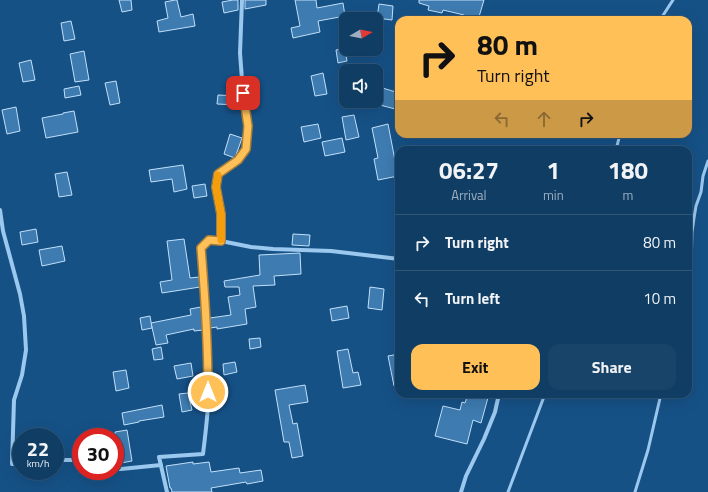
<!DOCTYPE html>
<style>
body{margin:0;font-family:"Titillium Web",sans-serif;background:#19446a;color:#f1f3f6;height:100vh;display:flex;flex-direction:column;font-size:15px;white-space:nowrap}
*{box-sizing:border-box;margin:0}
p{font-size:13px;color:#9caebf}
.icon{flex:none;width:22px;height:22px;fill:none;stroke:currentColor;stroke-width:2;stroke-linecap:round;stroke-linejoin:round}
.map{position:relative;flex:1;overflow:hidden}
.sheet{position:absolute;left:395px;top:146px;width:297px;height:252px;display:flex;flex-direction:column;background:#103d64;border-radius:12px;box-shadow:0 4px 16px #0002,0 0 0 1px #305678}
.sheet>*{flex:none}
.banner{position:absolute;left:395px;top:16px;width:297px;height:122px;border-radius:12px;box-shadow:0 4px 16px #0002,0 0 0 1px #305678;background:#ffc058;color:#111;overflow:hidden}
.needle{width:26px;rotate:80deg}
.tools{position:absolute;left:339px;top:12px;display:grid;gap:8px}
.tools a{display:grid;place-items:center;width:44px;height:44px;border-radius:8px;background:#103d64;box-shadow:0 4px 16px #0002,0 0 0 1px #305678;font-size:20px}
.speed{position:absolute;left:12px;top:428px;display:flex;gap:8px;font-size:20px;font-weight:700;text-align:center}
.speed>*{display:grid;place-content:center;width:52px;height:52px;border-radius:50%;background:#103d64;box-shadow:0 4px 16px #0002,0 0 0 1px #305678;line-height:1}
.speed small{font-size:10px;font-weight:400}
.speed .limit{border:6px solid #d22;background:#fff;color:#111}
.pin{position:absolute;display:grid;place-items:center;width:34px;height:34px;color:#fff;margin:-17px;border-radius:8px;box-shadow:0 2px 6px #0006}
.me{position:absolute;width:44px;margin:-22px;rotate:0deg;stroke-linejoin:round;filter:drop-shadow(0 0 3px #0008)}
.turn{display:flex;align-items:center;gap:14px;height:84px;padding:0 16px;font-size:18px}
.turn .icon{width:52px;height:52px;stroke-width:2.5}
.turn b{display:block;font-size:28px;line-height:34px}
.lanes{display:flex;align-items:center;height:38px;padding:0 16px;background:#0003;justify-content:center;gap:20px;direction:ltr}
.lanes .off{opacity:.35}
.eta{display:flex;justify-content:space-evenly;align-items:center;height:68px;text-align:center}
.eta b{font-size:24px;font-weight:700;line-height:28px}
.primary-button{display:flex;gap:8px;margin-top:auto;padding:8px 16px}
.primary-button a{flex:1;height:46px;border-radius:12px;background:#ffc058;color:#111;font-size:16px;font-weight:700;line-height:46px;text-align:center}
.primary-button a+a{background:#19446a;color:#f1f3f6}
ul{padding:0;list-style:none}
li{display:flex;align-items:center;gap:12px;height:56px;padding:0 16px;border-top:1px solid #305678}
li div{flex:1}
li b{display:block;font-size:15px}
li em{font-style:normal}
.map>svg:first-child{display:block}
</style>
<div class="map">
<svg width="708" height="492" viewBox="0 0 708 492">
<rect width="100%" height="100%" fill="#165186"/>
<!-- building -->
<g fill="#3e7bb0" stroke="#c1e0fa">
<polygon points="119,0 131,0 132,10 122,12"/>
<polygon points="175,0 177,0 181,17 193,14 195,26 159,32 157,21 168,18 165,2"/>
<polygon points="233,0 238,0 238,10 224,13 222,2"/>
<polygon points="245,0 266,0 266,5 245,9"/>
<polygon points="295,0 316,0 317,8 343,3 345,16 318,21 320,32 293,38 291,28 300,26"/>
<polygon points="419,0 484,0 478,20 463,20 464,15 443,10 442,13 428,10 429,6 419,3"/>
<polygon points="379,4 393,6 392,20 377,18"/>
<polygon points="71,21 75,39 64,41 61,23"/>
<polygon points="345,48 347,61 338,63 336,50"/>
<polygon points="84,51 89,80 75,82 70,54"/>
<polygon points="31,60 35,80 23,82 19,63"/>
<polygon points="323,73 327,94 315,96 311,76"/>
<polygon points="116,81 120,103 110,105 105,83"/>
<polygon points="79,86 81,95 65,98 64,89"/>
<polygon points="376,86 399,93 399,110 376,104"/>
<polygon points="218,95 239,96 238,105 217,104"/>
<polygon points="16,107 20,131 7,134 2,110"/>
<polygon points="74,111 78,132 46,138 42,118 63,114 63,113"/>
<polygon points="354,115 359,137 346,140 342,117"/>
<polygon points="318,124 321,138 304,142 301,127"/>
<polygon points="388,124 398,176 378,180 374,159 378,158 372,128"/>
<polygon points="230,134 242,138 235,158 224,154"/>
<polygon points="342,138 345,152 325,156 322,142"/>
<polygon points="183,165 187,189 174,192 172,179 151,182 149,170"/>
<polygon points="67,172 72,195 59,197 55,174"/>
<polygon points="205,184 207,196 194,198 192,186"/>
<polygon points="36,229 38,242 22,245 20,232"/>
<polygon points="293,234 310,235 309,246 292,245"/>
<polygon points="184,239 190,278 199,277 200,287 162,293 160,282 172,280 167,241"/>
<polygon points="62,246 65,261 42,266 39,250"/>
<polygon points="300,253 301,274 274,276 275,285 253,286 256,307 245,309 247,324 217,329 217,327 210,328 210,318 231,315 228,297 240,295 239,287 225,287 224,281 260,275 259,255"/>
<polygon points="370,287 384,289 382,310 368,308"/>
<polygon points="347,306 349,318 332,321 330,309"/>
<polygon points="201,307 203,330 194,331 194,329 166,335 168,343 156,345 151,323 191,315 190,309"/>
<polygon points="150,316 152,328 142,330 140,318"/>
<polygon points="260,338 261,347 250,349 249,339"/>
<polygon points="161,347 163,359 154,360 152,349"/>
<polygon points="348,349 353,373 358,372 361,385 343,388 337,351"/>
<polygon points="399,354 399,386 394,386 388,356"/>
<polygon points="235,362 237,372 224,375 223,364"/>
<polygon points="191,363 193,376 177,379 174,366"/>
<polygon points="126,370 129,388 116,391 113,372"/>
<polygon points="305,385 308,402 289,405 293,424 297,423 303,456 292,458 289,442 284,442 275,390"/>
<polygon points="188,393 192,410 182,412 179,394"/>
<polygon points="468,394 489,394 481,423 473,420 467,444 435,436 443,406 460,410 462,402 465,403"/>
<polygon points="162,405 164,417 139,421 139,422 124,425 122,413"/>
<polygon points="127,430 132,461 115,464 115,432"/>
<polygon points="193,462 193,464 209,462 211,472 239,468 240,473 261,470 263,481 247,484 246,482 211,488 212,492 172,492 171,488 170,488 166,466"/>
</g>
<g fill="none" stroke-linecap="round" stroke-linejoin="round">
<!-- service -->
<g stroke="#9bc8ee" stroke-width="3">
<polyline points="660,20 673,0"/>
<polyline points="616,150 620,134"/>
<polyline points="688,290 691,269 692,232 694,218 696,206 701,192 703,176 708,161"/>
<polyline points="508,492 545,394"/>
<polyline points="635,492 648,450 661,394"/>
</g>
<!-- minor -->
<g stroke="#9bc8ee" stroke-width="4">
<polyline points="0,210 3,231 20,294 24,316 26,350 22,375 14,400 12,464 21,463"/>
<polyline points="221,241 221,214 216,187 218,173 238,160 246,149 248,126 243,93 240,53 242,0"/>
<polyline points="55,460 77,460 81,461"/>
<polyline points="115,469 121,469 161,465"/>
<path d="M167 492 159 457 203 454C205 438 207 422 208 405 210 353 205 301 201 248L209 240 221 241 251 247 273 249 331 251 399 259"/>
<polyline points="461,492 466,476 484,439 495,412 499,394"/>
</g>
</g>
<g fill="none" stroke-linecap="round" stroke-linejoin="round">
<!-- route casing -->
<g stroke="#a67d39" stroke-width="10">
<path id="route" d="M208 392C208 344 205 296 201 248L209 240 221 241V214L216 187 218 174 238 160 246 149 248 126 243 93"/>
</g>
<!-- route -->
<use href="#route" stroke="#ffc058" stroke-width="7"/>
<!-- slow -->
<polyline stroke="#f59e0b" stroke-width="7" points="218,175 216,187 221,214 221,240"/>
</g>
</svg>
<div class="tools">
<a><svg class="needle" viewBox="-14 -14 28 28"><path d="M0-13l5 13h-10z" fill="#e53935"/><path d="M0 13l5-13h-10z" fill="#9caebf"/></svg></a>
<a><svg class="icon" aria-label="sound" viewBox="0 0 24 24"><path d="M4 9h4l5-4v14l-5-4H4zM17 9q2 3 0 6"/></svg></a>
</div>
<div class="speed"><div>22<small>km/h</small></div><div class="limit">30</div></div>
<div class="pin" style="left:243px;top:93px;background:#d93025"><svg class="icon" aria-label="arrive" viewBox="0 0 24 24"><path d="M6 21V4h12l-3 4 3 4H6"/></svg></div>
<svg class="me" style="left:208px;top:392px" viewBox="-20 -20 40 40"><circle r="17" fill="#ffc058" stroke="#fff" stroke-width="3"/><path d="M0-11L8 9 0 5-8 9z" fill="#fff"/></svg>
<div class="banner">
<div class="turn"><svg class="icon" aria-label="right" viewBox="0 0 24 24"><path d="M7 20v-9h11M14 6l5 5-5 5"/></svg><div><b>80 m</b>Turn right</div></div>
<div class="lanes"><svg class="icon off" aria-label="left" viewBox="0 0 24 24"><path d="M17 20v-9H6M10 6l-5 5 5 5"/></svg><svg class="icon off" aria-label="ahead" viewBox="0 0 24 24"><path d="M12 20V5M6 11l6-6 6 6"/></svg><svg class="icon" aria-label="right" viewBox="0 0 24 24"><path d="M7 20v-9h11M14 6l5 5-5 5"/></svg></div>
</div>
<section class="sheet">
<div class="eta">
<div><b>06:27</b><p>Arrival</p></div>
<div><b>1</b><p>min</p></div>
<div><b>180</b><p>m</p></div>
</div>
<ul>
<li><svg class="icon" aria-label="right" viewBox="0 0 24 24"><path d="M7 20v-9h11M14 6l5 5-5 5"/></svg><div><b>Turn right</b></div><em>80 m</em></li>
<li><svg class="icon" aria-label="left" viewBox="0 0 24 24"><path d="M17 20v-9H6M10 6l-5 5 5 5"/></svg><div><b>Turn left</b></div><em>10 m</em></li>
</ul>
<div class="primary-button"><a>Exit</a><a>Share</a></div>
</section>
</div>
